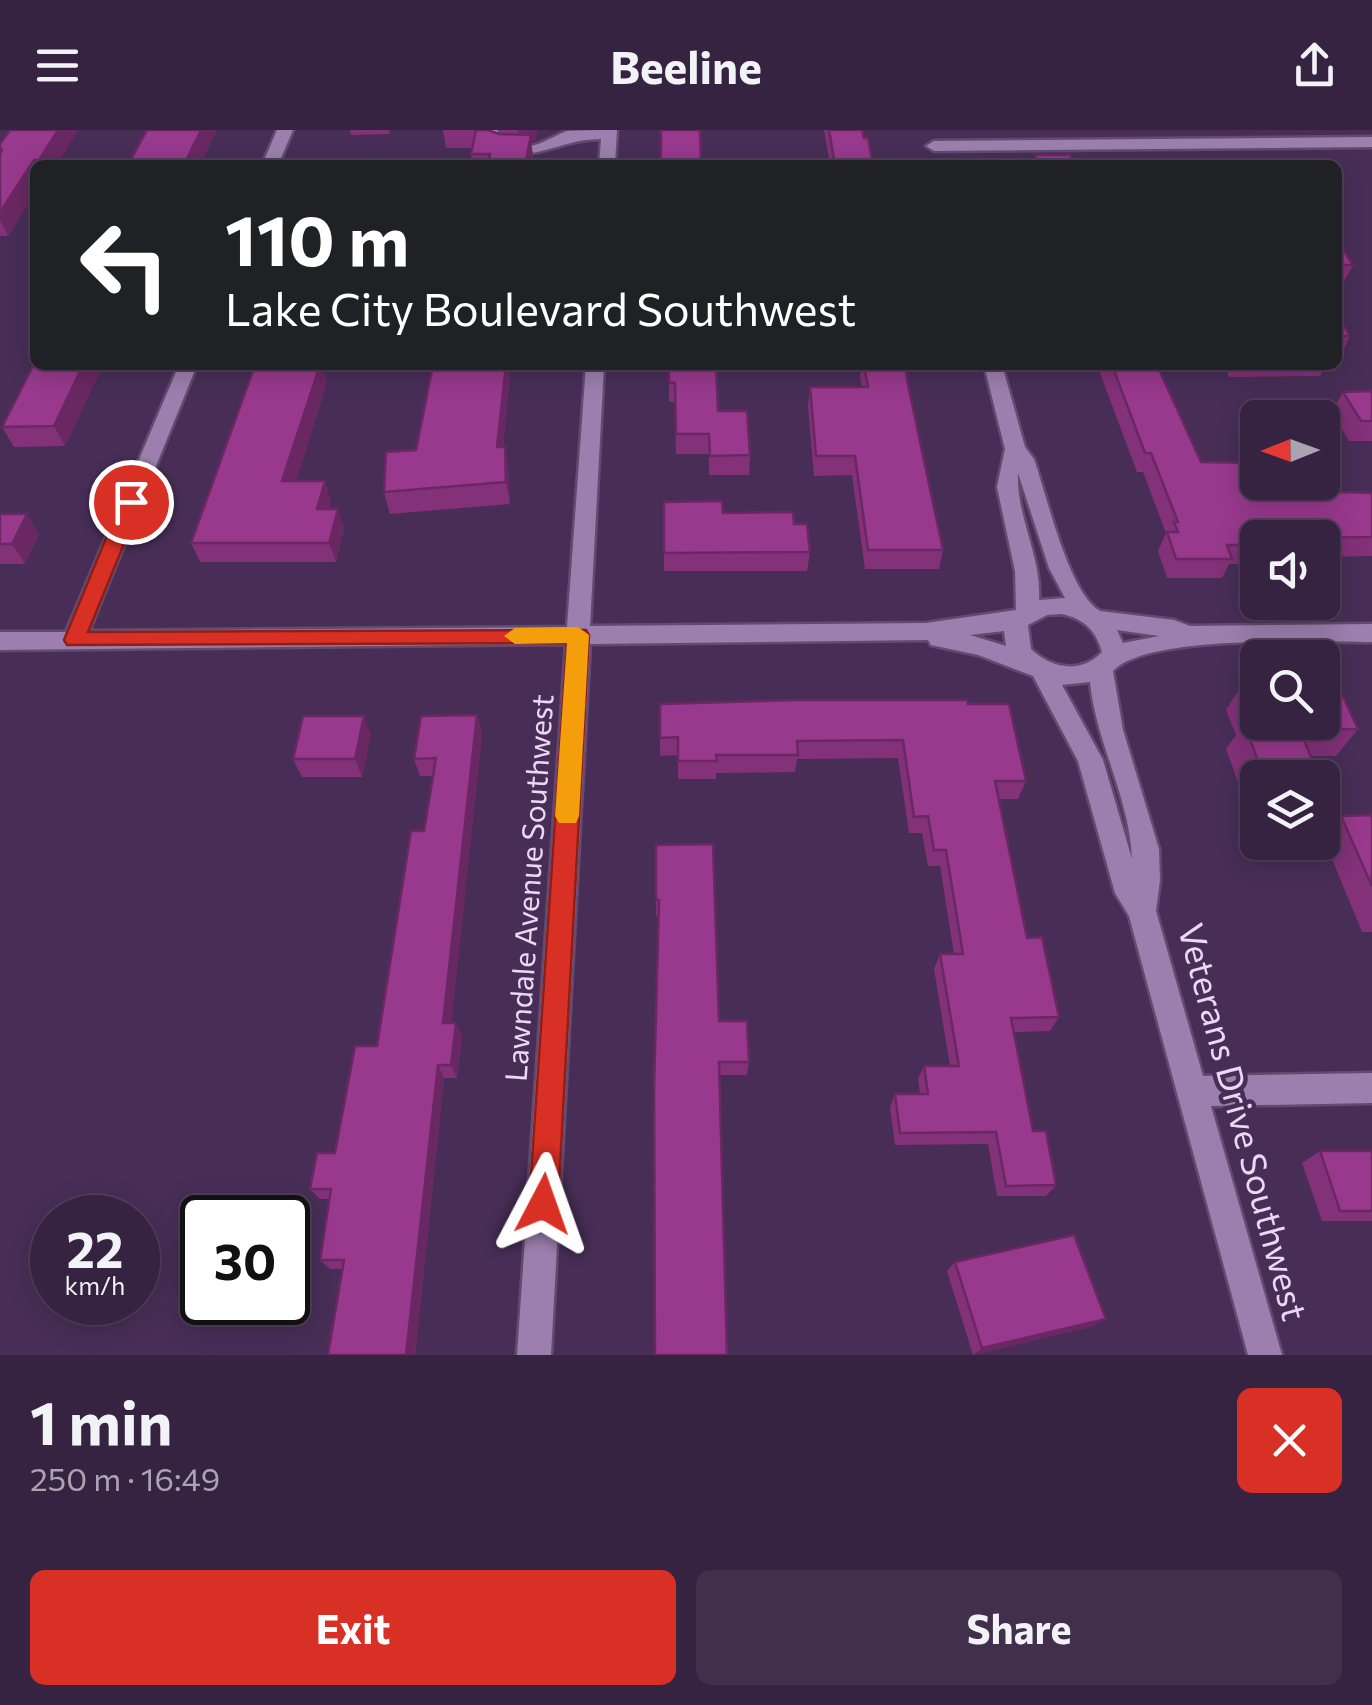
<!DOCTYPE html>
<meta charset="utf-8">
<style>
body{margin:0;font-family:Commissioner,sans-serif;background:#412f4c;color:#f1f3f6;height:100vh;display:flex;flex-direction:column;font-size:38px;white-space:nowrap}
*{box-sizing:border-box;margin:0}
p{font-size:32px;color:#aaa4b1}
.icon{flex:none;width:55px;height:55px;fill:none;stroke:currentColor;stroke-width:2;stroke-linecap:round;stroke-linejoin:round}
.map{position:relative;height:1225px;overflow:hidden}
.panel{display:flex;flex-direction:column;background:#362241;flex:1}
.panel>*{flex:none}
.top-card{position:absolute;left:30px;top:30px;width:1312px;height:210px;border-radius:15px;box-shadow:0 5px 25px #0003,0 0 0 2px #503f5a;background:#202124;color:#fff;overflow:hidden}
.needle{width:65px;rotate:269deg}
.controls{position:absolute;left:1240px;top:270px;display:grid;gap:20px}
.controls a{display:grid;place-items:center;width:100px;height:100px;border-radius:15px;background:#362241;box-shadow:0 5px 25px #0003,0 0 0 2px #503f5a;font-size:50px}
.speed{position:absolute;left:30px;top:1065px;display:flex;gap:20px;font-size:50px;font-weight:700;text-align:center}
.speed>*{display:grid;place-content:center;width:130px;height:130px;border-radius:50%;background:#362241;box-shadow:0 5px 25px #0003,0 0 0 2px #503f5a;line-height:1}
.speed small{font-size:25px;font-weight:400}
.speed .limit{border:5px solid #111;border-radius:15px;background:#fff;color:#111}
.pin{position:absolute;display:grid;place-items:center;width:85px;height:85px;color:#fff;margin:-42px;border:5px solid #fff;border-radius:50%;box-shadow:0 2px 10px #0007}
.me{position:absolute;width:110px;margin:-55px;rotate:4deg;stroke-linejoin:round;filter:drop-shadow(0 0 8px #0008)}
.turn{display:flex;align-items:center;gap:35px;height:210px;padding:0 30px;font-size:45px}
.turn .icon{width:130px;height:130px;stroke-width:2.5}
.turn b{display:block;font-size:70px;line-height:85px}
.round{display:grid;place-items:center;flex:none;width:105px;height:105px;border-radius:15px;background:#412f4c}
.summary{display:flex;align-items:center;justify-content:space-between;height:170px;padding:0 30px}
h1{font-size:60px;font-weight:700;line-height:75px}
.cta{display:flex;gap:20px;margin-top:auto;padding:20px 30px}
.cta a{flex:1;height:115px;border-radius:15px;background:#d93025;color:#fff;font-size:40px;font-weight:700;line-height:115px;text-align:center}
.cta a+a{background:#412f4c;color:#f1f3f6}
header{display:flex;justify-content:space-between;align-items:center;height:130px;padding:0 30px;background:#362241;font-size:45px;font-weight:700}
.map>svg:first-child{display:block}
</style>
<header><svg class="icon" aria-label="menu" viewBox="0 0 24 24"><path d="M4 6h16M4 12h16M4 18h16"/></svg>Beeline<svg class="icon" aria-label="share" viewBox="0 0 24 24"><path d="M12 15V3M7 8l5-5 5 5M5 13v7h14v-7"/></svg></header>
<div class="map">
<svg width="1372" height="1225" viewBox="0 0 1372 1225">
<rect width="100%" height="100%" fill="#482e57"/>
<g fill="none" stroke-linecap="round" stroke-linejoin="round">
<!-- minor casing -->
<g stroke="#624b6f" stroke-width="5">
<g id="minor">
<polygon points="277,0 293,0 278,35 262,35"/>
<path d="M482 0H498V11C533 24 539 12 567 1 580 0 603 0 617 0L615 35H599L601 9C556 9 534 37 485 16Z"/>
<polygon points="1372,7 1372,17 934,21 926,16 934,11"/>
<path d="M179 235H197L89 501 567 497 586 235H604L590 496 926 493 1016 480 1015 441 997 357 1005 319 984 235H1002L1025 317 1034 329C1047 366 1068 462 1100 481L1174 490 1190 496 1372 494V512C1318 512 1147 504 1113 541L1123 600 1159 719 1160 750 1156 781 1203 946 1372 943V973L1211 976 1282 1225H1248L1129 786 1115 763 1078 631 1033 546 978 525 931 515 928 510 590 514 551 1225H517L566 514 0 520V502H66ZM1018 343 1049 438 1065 468 1039 470C1042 427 1016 387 1018 343ZM1061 484C1083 488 1096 500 1102 522 1081 544 1052 539 1031 519L1028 495 1047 485ZM1117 500 1159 506 1123 513ZM1004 501 1006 516 970 505ZM1090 552C1096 613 1130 668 1132 729L1103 630 1062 555Z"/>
</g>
</g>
<!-- minor -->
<use href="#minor" fill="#9c7fae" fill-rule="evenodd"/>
</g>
<!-- wall -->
<g fill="#833179">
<polygon points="350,0 390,0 389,4 351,5"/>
<polygon points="443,0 488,0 500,4 499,0 537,0 535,11 531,11 533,27 532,35 472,35 471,24 472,18 446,18"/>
<polygon points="824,0 862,0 873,35 830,35"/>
<polygon points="0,14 57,35 35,35 35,62 8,106 0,106"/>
<polygon points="1338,112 1353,135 1342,155 1338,155"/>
<polygon points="1338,186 1350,206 1340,226 1338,226"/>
<polygon points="35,197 35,221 28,209"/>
<polygon points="35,235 109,235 106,241 100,241 65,316 14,317 2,297"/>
<polygon points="255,235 325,235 323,240 327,252 296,351 331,371 329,379 344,398 336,432 200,432 191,413"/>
<polygon points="511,235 503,317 508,339 510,374 390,384 384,362 416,320"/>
<polygon points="669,235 718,281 750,325 749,345 709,345 709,324 676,324 675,272 669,272"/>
<polygon points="862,235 905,235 908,255 943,420 939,439 865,439 852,345 814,346 808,276 810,257 862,257 860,247"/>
<polygon points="1097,235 1161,235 1159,240 1201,332 1300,361 1372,363 1372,426 1322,427 1322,408 1258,408 1258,428 1249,428 1245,434 1229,434 1222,448 1167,448 1158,421 1166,403 1143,342 1137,342"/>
<polygon points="1224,235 1326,235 1320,246 1229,247"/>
<polygon points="1372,261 1372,311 1349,311 1332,282 1343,262"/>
<polygon points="664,372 794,394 810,422 807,441 664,441"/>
<polygon points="0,384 39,404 25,434 0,434"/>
<polygon points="1244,552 1258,552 1258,592 1358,599 1336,626 1311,626 1318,648 1258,648 1258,672 1253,660 1241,660 1226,619 1236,605 1226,580"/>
<polygon points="968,574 1026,651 1018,669 998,669 1027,808 1059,887 1050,901 1014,902 1033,1001 1056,1055 1046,1066 997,1066 988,1014 895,1015 890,977 895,964 920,964 918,949 924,936 950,936 934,839 940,824 954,824 940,736 928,736 922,703 909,703 898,628 797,629 795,642 716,643 716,649 678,649 678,625 660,626 660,608"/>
<polygon points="477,585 482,603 451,893 456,893 462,906 457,948 444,948 415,1225 328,1225 343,1139 330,1139 320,1130 329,1069 320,1069 310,1059 335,1023 377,916 424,701 433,646 420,646 414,629"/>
<polygon points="371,604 362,647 302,647 293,629"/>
<polygon points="1372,685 1372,802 1362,802 1323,707 1341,686"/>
<polygon points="656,715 719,891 749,932 747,945 719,945 659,786 656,786"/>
<polygon points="1320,1021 1372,1021 1372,1091 1322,1091 1302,1033"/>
<polygon points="955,1132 1094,1196 973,1225 947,1141"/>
</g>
<!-- shaded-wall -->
<g fill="#6a2863">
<polygon points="58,0 78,0 57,35 41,35 39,30"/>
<polygon points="201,0 217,0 200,35 184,35"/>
<polygon points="518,0 537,0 535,11 531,11 533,27 532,35 525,35"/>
<polygon points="34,30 36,35 35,35 35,62 8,106 0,90 0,82"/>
<polygon points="83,235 98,235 100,241 65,316 54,296"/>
<polygon points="315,235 325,235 323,240 327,252 290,371 282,351"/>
<polygon points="506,235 511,235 501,340 497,317"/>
<polygon points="505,317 508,339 510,374 506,352"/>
<polygon points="325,351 331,371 324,399 317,379"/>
<polygon points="338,379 344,398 336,432 329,413"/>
<polygon points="27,384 39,404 25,434 12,414"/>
<polygon points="477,585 482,603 450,907 443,893"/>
<polygon points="364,586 371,604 362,647 355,629"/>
<polygon points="456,893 462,906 457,948 451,935"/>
<polygon points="438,935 444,948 415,1225 406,1225"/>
<polygon points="1106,1189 1094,1196 973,1225 982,1218"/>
</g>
<!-- building -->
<g fill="#98398d" stroke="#6a2863" stroke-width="2.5">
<polygon points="10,0 58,0 39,30 34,30 0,82 0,24 2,20 0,20 0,14"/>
<polygon points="147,0 201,0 184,35 128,35"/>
<polygon points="476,0 488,0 499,4 531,5 525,35 488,35 490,24 471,24"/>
<polygon points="661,0 700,0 701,35 661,35"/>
<polygon points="829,0 862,0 864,8 868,8 873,35 835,35"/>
<polygon points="1035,25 1070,25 1074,35 1038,35"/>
<polygon points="1338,112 1353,135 1338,135"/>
<polygon points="1338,186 1350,206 1338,206"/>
<polygon points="35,197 35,209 28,209"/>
<polygon points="35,232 35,235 83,235 54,296 2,297"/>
<polygon points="255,235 320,235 282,351 325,351 317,379 338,379 329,413 191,413"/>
<polygon points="433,235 506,235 497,317 505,317 506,352 384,362 386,322 416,320"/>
<polygon points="669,235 716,235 718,281 747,281 750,325 710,326 709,304 676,304 675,253 669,252"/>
<polygon points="864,235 905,235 908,255 943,420 868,420 855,326 816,326 810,257 868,257"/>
<polygon points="1112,235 1157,235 1201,332 1258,333 1258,352 1295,352 1300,361 1372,363 1372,407 1258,408 1258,409 1253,409 1256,415 1227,415 1232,429 1176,429 1167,402 1178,402 1174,392 1178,392 1151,323 1145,323"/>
<polygon points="1372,261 1372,291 1361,291 1343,262"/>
<polygon points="722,371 723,383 793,382 794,394 807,394 810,422 664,423 664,372"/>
<polygon points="0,384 27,384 12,414 0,414"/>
<polygon points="1336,551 1358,599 1300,600 1319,647 1277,647 1272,634 1259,634 1244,592 1322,592 1322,552"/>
<polygon points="1244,552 1258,552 1258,588"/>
<polygon points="796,570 967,570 968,574 1009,574 1026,651 995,651 1027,808 1042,807 1059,887 1011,888 1033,1001 1046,1001 1056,1055 1006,1056 996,1002 900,1003 895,964 928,964 924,936 959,936 940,824 963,824 946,720 934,720 928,686 914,687 903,610 797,611 798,625 716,625 717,631 678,631 678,607 660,608 660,574"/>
<polygon points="477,585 443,893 456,893 451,935 438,935 406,1225 328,1225 344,1130 320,1130 331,1059 310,1059 317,1023 335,1023 355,916 377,916 411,701 424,701 436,628 414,629 421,586"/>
<polygon points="303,586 364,586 355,629 293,629"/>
<polygon points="1372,685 1372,756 1341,686"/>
<polygon points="713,714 719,891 747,891 749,932 719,932 727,1225 655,1225 654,959 659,770 656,770 656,715"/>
<polygon points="1320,1021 1372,1021 1372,1081 1340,1081"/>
<polygon points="1074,1105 1106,1189 982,1218 955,1132"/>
</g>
<!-- route -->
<polygon fill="#d93025" stroke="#8d1f18" stroke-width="2.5" points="131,366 141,372 88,502 586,500 589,505 558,1074 554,1084 543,1088 533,1084 529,1074 567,513 67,515 64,510 121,372"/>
<!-- slow -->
<polygon fill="#f59e0b" points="578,497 589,505 579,686 576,693 559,693 555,686 567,513 515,514 504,506 515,498"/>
<g text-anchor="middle" stroke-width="9" stroke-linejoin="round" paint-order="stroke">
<!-- street labels -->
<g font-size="30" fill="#e9d9f3" stroke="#482e57">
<text transform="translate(530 758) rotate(-86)" y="10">Lawndale Avenue Southwest</text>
</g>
<!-- near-street labels -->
<g font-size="35" fill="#e9d9f3" stroke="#482e57">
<text transform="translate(1242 992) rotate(75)" y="12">Veterans Drive Southwest</text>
</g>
</g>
</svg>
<div class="controls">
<a><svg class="needle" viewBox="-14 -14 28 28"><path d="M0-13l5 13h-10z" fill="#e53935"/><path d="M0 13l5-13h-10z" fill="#aaa4b1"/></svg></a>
<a><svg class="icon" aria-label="sound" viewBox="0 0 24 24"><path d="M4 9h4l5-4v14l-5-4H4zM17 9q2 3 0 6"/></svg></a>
<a><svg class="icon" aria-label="search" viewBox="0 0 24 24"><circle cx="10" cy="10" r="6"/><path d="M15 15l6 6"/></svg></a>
<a><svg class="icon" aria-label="layers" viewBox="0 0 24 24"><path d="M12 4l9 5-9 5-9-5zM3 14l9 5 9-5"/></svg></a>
</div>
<div class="speed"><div>22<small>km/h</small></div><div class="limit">30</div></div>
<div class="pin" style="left:131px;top:372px;background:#d93025"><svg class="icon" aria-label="arrive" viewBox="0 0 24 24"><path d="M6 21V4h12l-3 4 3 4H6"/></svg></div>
<svg class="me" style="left:543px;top:1074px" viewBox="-20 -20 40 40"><path d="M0-17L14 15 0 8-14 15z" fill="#d93025" stroke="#fff" stroke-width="4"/></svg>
<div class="top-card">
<div class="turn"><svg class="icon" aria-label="left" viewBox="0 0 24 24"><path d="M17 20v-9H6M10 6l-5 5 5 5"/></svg><div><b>110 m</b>Lake City Boulevard Southwest</div></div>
</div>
</div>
<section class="panel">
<div class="summary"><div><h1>1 min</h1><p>250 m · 16:49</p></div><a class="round" style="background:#d93025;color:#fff"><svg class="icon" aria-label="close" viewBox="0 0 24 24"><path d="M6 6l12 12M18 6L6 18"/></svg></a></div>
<div class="cta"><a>Exit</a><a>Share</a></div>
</section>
